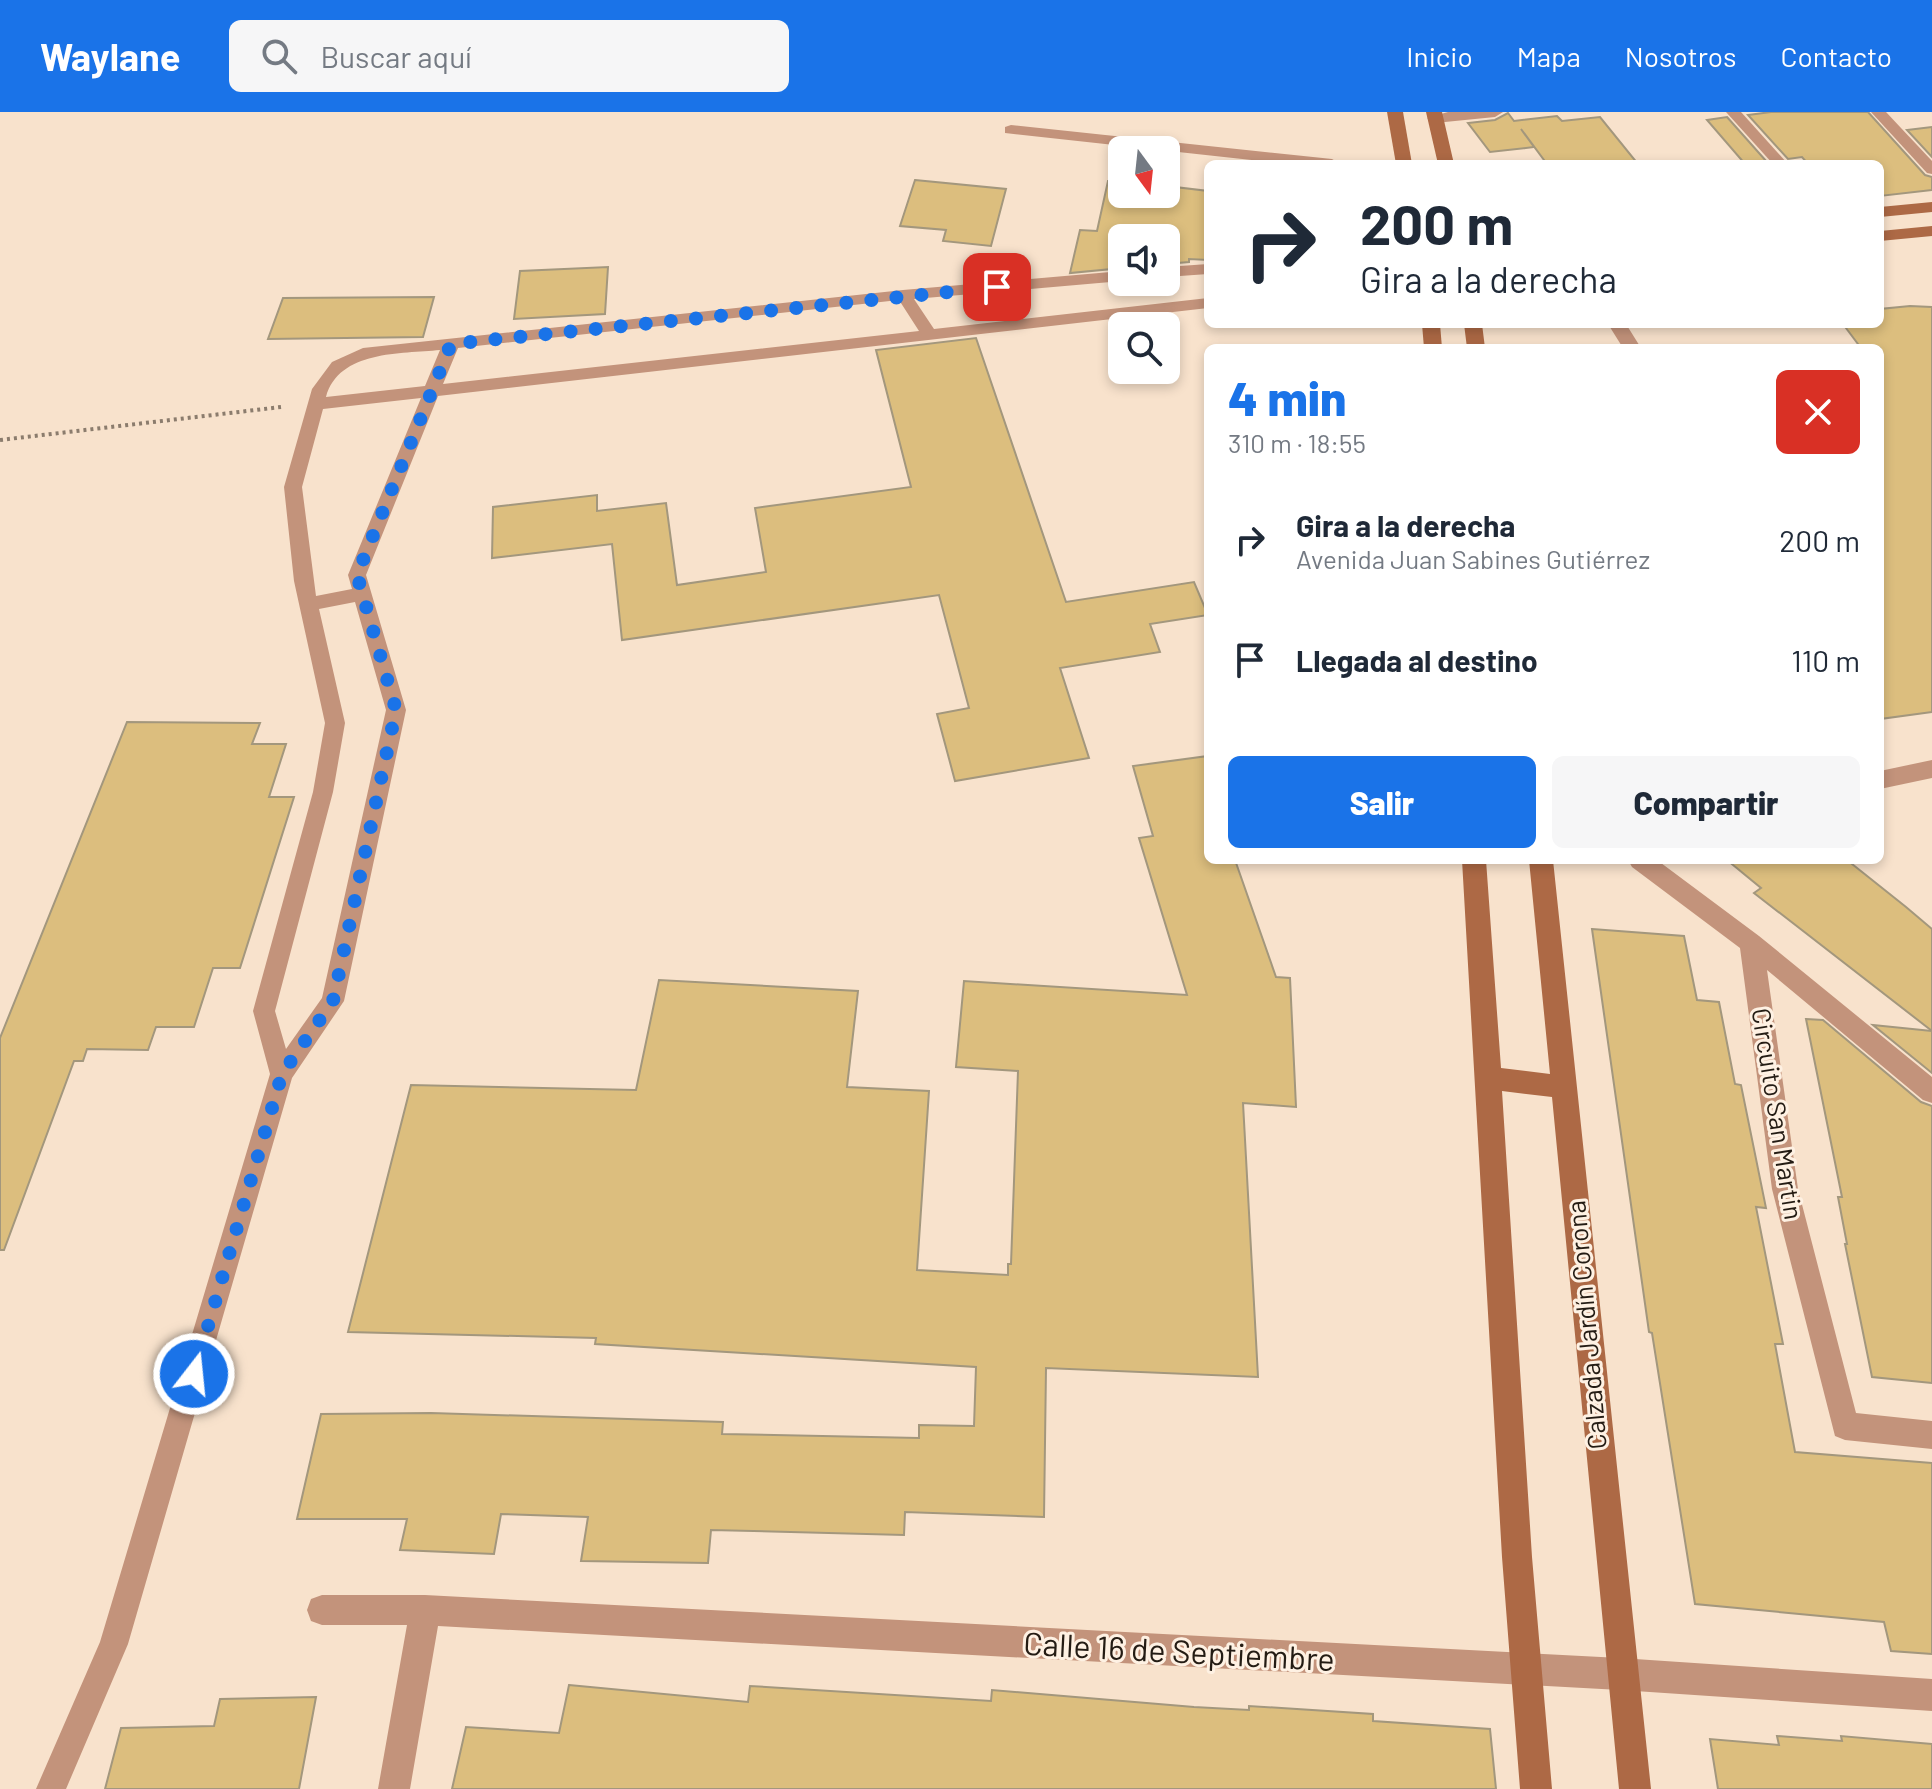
<!DOCTYPE html>
<html lang="es">
<meta charset="utf-8">
<style>
body{margin:0;font-family:Barlow,sans-serif;background:#f6f6f7;color:#1f2937;height:100vh;display:flex;flex-direction:column;font-size:30px;white-space:nowrap}
*{box-sizing:border-box;margin:0}
p{font-size:26px;color:#747a83}
.icon{flex:none;width:44px;height:44px;fill:none;stroke:currentColor;stroke-width:2;stroke-linecap:round;stroke-linejoin:round}
.map{position:relative;flex:1;overflow:hidden}
.sheet{position:absolute;left:1204px;top:232px;width:680px;height:520px;display:flex;flex-direction:column;background:#fff;border-radius:12px;box-shadow:0 4px 12px #0003}
.sheet>*{flex:none}
.top-card{position:absolute;left:1204px;top:48px;width:680px;height:168px;border-radius:12px;box-shadow:0 4px 12px #0003;background:#fff;color:#1f2937;overflow:hidden}
.needle{width:52px;rotate:165deg}
.tools{position:absolute;left:1108px;top:24px;display:grid;gap:16px}
.tools a{display:grid;place-items:center;width:72px;height:72px;border-radius:12px;background:#fff;box-shadow:0 4px 12px #0003;font-size:40px}
.pin{position:absolute;display:grid;place-items:center;width:68px;height:68px;color:#fff;margin:-34px;border-radius:16px;box-shadow:0 4px 12px #0006}
.me{position:absolute;width:88px;margin:-44px;rotate:16deg;stroke-linejoin:round;filter:drop-shadow(0 0 6px #0008)}
.turn{display:flex;align-items:center;gap:28px;height:168px;padding:0 24px;font-size:36px}
.turn .icon{width:104px;height:104px;stroke-width:2.5}
.turn b{display:block;font-size:56px;line-height:68px}
.round{display:grid;place-items:center;flex:none;width:84px;height:84px;border-radius:12px;background:#f6f6f7}
.headline{display:flex;align-items:center;justify-content:space-between;height:136px;padding:0 24px}
h1{font-size:48px;font-weight:800;line-height:60px;color:#1a73e8}
.button{display:flex;gap:16px;margin-top:auto;padding:16px 24px}
.button a{flex:1;height:92px;border-radius:12px;background:#1a73e8;color:#fff;font-size:32px;font-weight:800;line-height:92px;text-align:center}
.button a+a{background:#f6f6f7;color:#1f2937}
ul{padding:0;list-style:none}
li{display:flex;align-items:center;gap:24px;height:120px;padding:0 24px}
li div{flex:1}
li b{display:block;font-size:30px}
li em{font-style:normal}
header{display:flex;align-items:center;gap:48px;box-sizing:border-box;height:112px;padding:0 40px;background:#1a73e8;color:#fff}
header strong{font-size:38px}
nav{display:flex;gap:44px;margin-inline-start:auto;font-size:28px}
.search{width:560px;height:72px;background:#f6f6f7;display:flex;align-items:center;gap:20px;box-sizing:border-box;padding:0 28px;border-radius:12px;color:#747a83;font-size:30px}
.map>svg:first-child{display:block}
</style>
<header>
<strong>Waylane</strong>
<div class="search"><svg class="icon" aria-label="search" viewBox="0 0 24 24"><circle cx="10" cy="10" r="6"/><path d="M15 15l6 6"/></svg>Buscar aquí</div>
<nav><a>Inicio</a><a>Mapa</a><a>Nosotros</a><a>Contacto</a></nav>
</header>
<div class="map">
<svg width="1932" height="1677" viewBox="0 0 1932 1677">
<rect width="100%" height="100%" fill="#f8e2cc"/>
<!-- building -->
<g fill="#dcbe7e" stroke="#a3977d" stroke-width="2">
<polygon points="1771,0 1868,0 1925,63 1932,65 1932,78 1880,84 1880,52 1808,52 1802,45 1788,47 1748,3"/>
<polygon points="1508,1 1514,9 1557,4 1562,9 1600,5 1638,52 1547,52 1521,17 1534,35 1490,40 1468,11 1495,8"/>
<polygon points="1727,5 1767,50 1745,52 1707,8"/>
<polygon points="1932,15 1932,45 1907,18"/>
<polygon points="915,68 1006,77 991,134 943,129 946,118 900,114"/>
<polygon points="1108,69 1122,70 1122,82 1166,82 1166,74 1208,79 1208,148 1189,147 1189,150 1166,152 1166,126 1122,126 1122,156 1070,161 1080,118 1097,119"/>
<polygon points="608,155 605,202 514,207 520,159"/>
<polygon points="434,185 423,225 268,227 283,186"/>
<polygon points="1910,194 1932,195 1932,600 1880,607 1880,236 1861,236 1843,212 1880,212 1880,197"/>
<polygon points="976,226 1066,490 1194,470 1208,503 1150,512 1160,540 1060,556 1089,646 955,669 937,602 969,596 939,483 622,528 612,432 492,446 493,395 597,383 597,399 666,391 677,473 766,460 755,396 911,375 876,238"/>
<polygon points="127,610 260,611 252,632 286,632 269,685 294,685 240,856 213,856 194,915 156,915 148,938 87,937 83,949 74,949 4,1138 0,1138 0,926"/>
<polygon points="1208,644 1208,748 1235,748 1276,865 1290,866 1296,995 1243,991 1258,1265 1046,1256 1044,1405 905,1400 904,1423 711,1418 708,1451 581,1449 588,1405 501,1402 494,1442 400,1438 407,1407 297,1407 321,1302 431,1301 723,1310 722,1322 919,1326 919,1313 974,1314 976,1255 595,1232 596,1226 348,1220 411,973 636,978 659,868 858,879 847,975 929,979 917,1158 1008,1163 1008,1152 1011,1152 1018,959 956,955 964,869 1187,883 1139,726 1153,724 1133,654"/>
<polygon points="1727,748 1847,748 1906,795 1932,817 1932,919 1754,781 1761,776"/>
<polygon points="1592,817 1684,824 1697,888 1719,890 1735,972 1741,973 1766,1096 1756,1095 1783,1232 1775,1232 1795,1340 1932,1351 1932,1542 1891,1539 1884,1510 1695,1492 1652,1221 1649,1220"/>
<polygon points="1806,907 1823,908 1921,990 1932,994 1932,1271 1872,1265 1845,1132 1847,1132 1838,1085 1842,1085"/>
<polygon points="1873,913 1932,919 1932,961"/>
<polygon points="569,1573 748,1590 750,1574 991,1589 992,1578 1194,1595 1249,1598 1249,1594 1373,1602 1373,1609 1490,1617 1496,1677 452,1677 466,1615 559,1621"/>
<polygon points="316,1585 299,1677 105,1677 121,1616 214,1614 220,1587"/>
<polygon points="1777,1624 1842,1629 1841,1624 1932,1632 1932,1677 1718,1677 1710,1627 1779,1633"/>
</g>
<g fill="none" stroke-linecap="round" stroke-linejoin="round">
<!-- path -->
<polyline stroke="#8b7c6d" stroke-width="4" stroke-dasharray="3 4" stroke-linecap="butt" points="0,328 281,295"/>
<!-- lane -->
<g fill="#c3937b" fill-rule="evenodd">
<polygon points="1726,0 1741,0 1788,52 1773,52"/>
<polygon points="1871,0 1886,0 1932,49 1932,62 1927,61"/>
<polygon points="1208,152 1208,162 1166,165 1166,155"/>
<path d="M1122 159V169L914 187 934 217 1208 186V196L438 284 366 463 406 598 344 889 292 966 128 1532 66 1677H36L100 1530 270 962 253 899 313 680 325 611 294 469 284 375 312 277 332 250 363 236 903 178ZM899 188 919 219 443 272 458 236ZM440 238 425 274 326 285C339 238 401 242 440 238ZM421 286 348 463 352 477 316 484 302 375 323 297ZM355 490 386 598 322 886 286 937 275 899 333 680 345 611 319 497Z"/>
</g>
<!-- street -->
<g fill="#c3937b" fill-rule="evenodd">
<polygon points="1503,0 1495,5 1435,11 1427,6 1448,0"/>
<polygon points="1011,13 1332,47 1340,52 1287,52 1005,21 1005,15"/>
<polygon points="1608,212 1626,212 1641,236 1623,236"/>
<polygon points="1932,648 1932,666 1880,677 1880,659"/>
<polygon points="1628,748 1657,748 1759,824 1932,965 1932,991 1923,988 1767,858 1798,1077 1856,1301 1932,1309 1932,1337 1845,1328 1835,1324 1772,1077 1740,836 1632,755"/>
<polygon points="322,1483 425,1483 1620,1546 1932,1567 1932,1599 1620,1578 438,1514 410,1677 378,1677 407,1513 322,1513 311,1509 307,1498 311,1487"/>
</g>
<!-- secondary -->
<g fill="#ad6945" fill-rule="evenodd">
<polygon points="1387,0 1403,0 1412,52 1396,52"/>
<polygon points="1426,0 1442,0 1454,52 1438,52"/>
<polygon points="1932,90 1932,100 1880,105 1880,95"/>
<polygon points="1932,114 1932,124 1880,129 1880,119"/>
<polygon points="1422,212 1440,212 1442,236 1424,236"/>
<polygon points="1464,212 1482,212 1485,236 1467,236"/>
<polygon points="1462,748 1486,748 1501,956 1550,962 1529,748 1553,748 1651,1677 1619,1677 1552,985 1502,979 1532,1445 1552,1677 1520,1677 1502,1445"/>
</g>
</g>
<g fill="none" stroke-linecap="round" stroke-linejoin="round">
<!-- route -->
<polyline stroke="#1a73e8" stroke-width="14" stroke-dasharray="0 25.2" points="194,1262 282,962 333,889 396,598 357,463 451,232 997,175"/>
</g>
<g text-anchor="middle" stroke-width="6" stroke-linejoin="round" paint-order="stroke">
<!-- street labels -->
<g font-size="26" fill="#241c14" stroke="#fef1e3">
<text transform="translate(1777 1002) rotate(81)" y="9">Circuito San Martin</text>
<text transform="translate(1587 1213) rotate(-95)" y="9">Calzada Jardín Corona</text>
</g>
<!-- near-street labels -->
<g font-size="32" fill="#241c14" stroke="#fef1e3">
<text transform="translate(1179 1540) rotate(3)" y="11">Calle 16 de Septiembre</text>
</g>
</g>
</svg>
<div class="tools">
<a><svg class="needle" viewBox="-14 -14 28 28"><path d="M0-13l5 13h-10z" fill="#e53935"/><path d="M0 13l5-13h-10z" fill="#747a83"/></svg></a>
<a><svg class="icon" aria-label="sound" viewBox="0 0 24 24"><path d="M4 9h4l5-4v14l-5-4H4zM17 9q2 3 0 6"/></svg></a>
<a><svg class="icon" aria-label="search" viewBox="0 0 24 24"><circle cx="10" cy="10" r="6"/><path d="M15 15l6 6"/></svg></a>
</div>
<div class="pin" style="left:997px;top:175px;background:#d93025"><svg class="icon" aria-label="arrive" viewBox="0 0 24 24"><path d="M6 21V4h12l-3 4 3 4H6"/></svg></div>
<svg class="me" style="left:194px;top:1262px" viewBox="-20 -20 40 40"><circle r="17" fill="#1a73e8" stroke="#fff" stroke-width="3"/><path d="M0-11L8 9 0 5-8 9z" fill="#fff"/></svg>
<div class="top-card">
<div class="turn"><svg class="icon" aria-label="right" viewBox="0 0 24 24"><path d="M7 20v-9h11M14 6l5 5-5 5"/></svg><div><b>200 m</b>Gira a la derecha</div></div>
</div>
<section class="sheet">
<div class="headline"><div><h1>4 min</h1><p>310 m · 18:55</p></div><a class="round" style="background:#d93025;color:#fff"><svg class="icon" aria-label="close" viewBox="0 0 24 24"><path d="M6 6l12 12M18 6L6 18"/></svg></a></div>
<ul>
<li><svg class="icon" aria-label="right" viewBox="0 0 24 24"><path d="M7 20v-9h11M14 6l5 5-5 5"/></svg><div><b>Gira a la derecha</b><p>Avenida Juan Sabines Gutiérrez</p></div><em>200 m</em></li>
<li><svg class="icon" aria-label="arrive" viewBox="0 0 24 24"><path d="M6 21V4h12l-3 4 3 4H6"/></svg><div><b>Llegada al destino</b></div><em>110 m</em></li>
</ul>
<div class="button"><a>Salir</a><a>Compartir</a></div>
</section>
</div>
